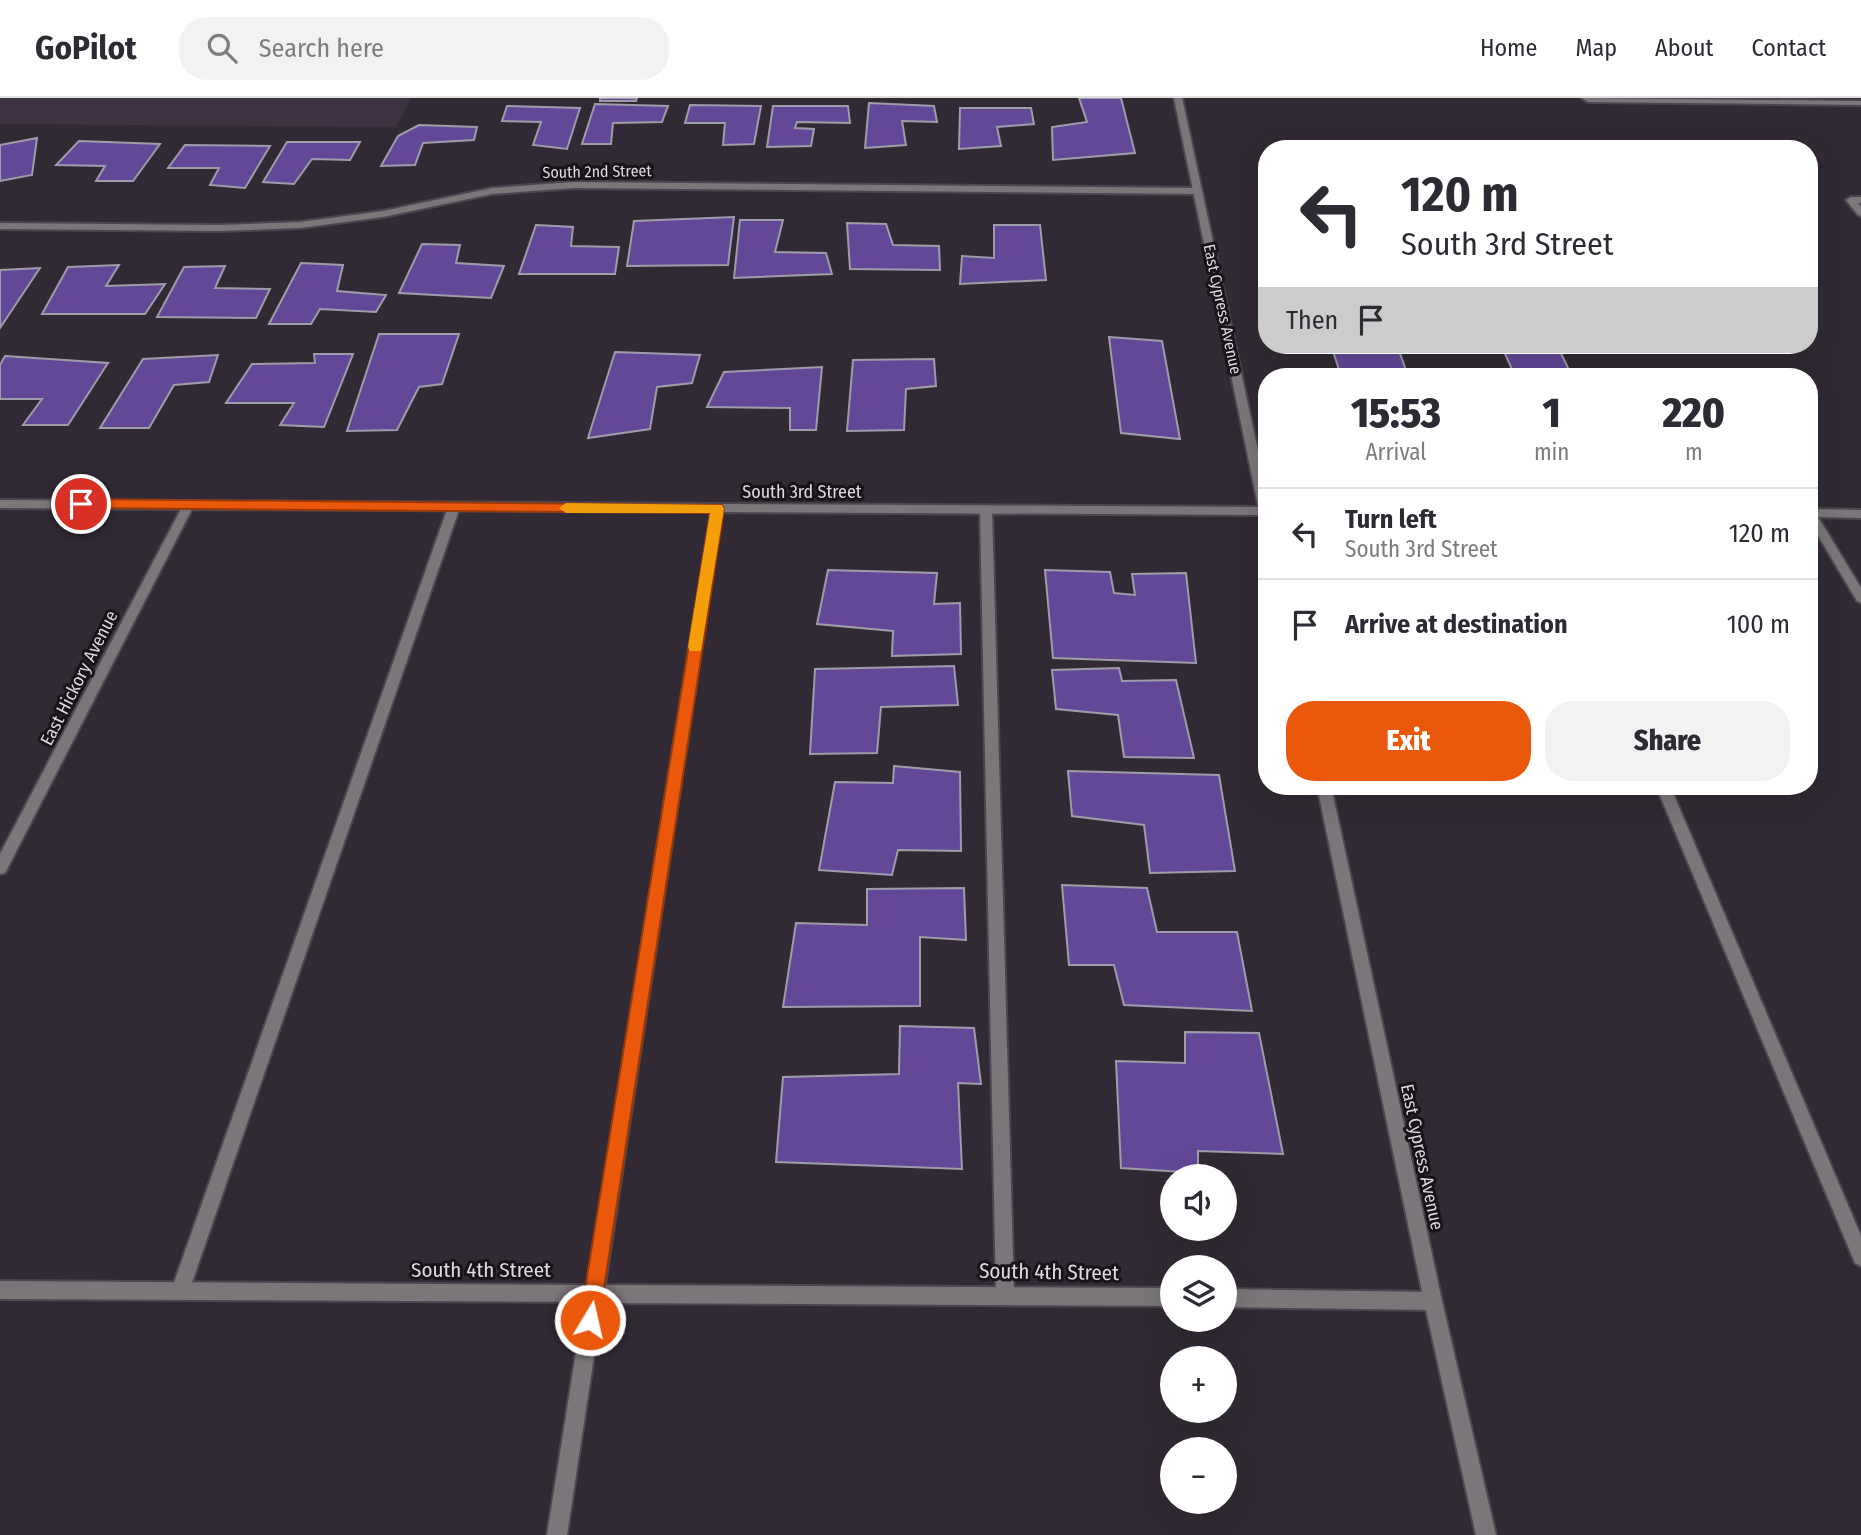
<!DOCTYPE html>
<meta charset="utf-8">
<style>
body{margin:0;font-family:"Fira Sans Condensed",sans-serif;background:#f2f2f3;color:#2b2b33;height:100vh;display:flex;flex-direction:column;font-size:26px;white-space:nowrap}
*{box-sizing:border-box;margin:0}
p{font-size:23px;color:#7c7c81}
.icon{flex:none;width:38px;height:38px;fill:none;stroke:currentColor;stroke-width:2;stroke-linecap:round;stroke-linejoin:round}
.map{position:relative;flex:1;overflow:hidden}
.details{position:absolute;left:1258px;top:270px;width:560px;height:427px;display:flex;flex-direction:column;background:#fff;border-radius:28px;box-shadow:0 7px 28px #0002}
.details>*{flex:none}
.top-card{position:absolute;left:1258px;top:42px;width:560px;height:214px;border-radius:28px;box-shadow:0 7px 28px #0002;background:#fff;color:#2b2b33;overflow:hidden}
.fabs{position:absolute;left:1160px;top:1066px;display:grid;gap:14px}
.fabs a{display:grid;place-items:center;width:77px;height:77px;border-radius:50%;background:#fff;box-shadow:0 7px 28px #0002;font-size:35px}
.pin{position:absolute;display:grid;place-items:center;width:60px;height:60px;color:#fff;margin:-30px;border:4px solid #fff;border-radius:50%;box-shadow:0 2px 7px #0007}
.me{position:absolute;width:77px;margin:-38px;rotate:9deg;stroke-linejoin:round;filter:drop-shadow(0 0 5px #0008)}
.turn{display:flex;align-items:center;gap:24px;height:147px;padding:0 28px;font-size:32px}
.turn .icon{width:91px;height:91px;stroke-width:2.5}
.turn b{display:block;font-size:49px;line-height:60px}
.then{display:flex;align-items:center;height:66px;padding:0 28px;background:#0003;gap:14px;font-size:26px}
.eta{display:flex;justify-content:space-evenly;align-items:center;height:119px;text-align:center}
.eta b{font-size:42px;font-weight:800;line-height:49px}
.cta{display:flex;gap:14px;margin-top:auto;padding:14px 28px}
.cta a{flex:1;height:80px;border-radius:28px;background:#ea580c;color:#fff;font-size:28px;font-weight:800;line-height:80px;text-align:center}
.cta a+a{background:#f2f2f3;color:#2b2b33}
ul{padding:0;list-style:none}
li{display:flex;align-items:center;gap:21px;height:91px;padding:0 28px;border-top:2px solid #e1e1e2}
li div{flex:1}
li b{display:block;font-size:26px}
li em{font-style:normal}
header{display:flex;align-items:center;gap:42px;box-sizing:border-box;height:98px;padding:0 35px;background:#fff;border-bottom:2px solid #e1e1e2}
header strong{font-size:33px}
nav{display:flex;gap:38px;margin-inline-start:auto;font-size:24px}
.search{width:490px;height:63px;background:#f2f2f3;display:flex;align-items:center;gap:18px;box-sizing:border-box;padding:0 24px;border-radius:28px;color:#7c7c81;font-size:26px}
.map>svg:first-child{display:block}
</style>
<header>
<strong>GoPilot</strong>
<div class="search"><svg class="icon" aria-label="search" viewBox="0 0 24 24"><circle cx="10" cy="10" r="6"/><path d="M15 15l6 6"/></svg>Search here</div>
<nav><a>Home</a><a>Map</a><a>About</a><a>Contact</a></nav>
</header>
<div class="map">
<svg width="1861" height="1437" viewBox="0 0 1861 1437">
<rect width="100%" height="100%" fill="#312a34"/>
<!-- built -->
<polygon fill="#3d3242" points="0,0 411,0 396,29 0,26"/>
<!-- building -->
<g fill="#634898" stroke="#9f9caa" stroke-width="2">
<polygon points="600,0 637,0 636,3 600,3"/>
<polygon points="1079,0 1121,0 1135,55 1053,62 1052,29 1087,24"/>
<polygon points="869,5 934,8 937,24 902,23 906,47 865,50"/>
<polygon points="595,6 668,8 662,24 613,25 611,46 582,46"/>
<polygon points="690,7 761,8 754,46 723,47 725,25 685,25"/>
<polygon points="507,8 580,10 567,51 533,47 541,24 502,23"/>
<polygon points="773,8 848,8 850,25 797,24 795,30 814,31 811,48 767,49"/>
<polygon points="960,10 1031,10 1034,26 997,29 1001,48 959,51"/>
<polygon points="419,27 477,29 474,42 423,45 415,67 381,68 398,38"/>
<polygon points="37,40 32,77 0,83 0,47"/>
<polygon points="79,43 160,46 133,83 96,83 105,68 56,67"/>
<polygon points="287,44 360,44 350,62 312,61 294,86 263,84"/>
<polygon points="185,47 270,48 245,90 210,87 219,70 168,70"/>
<polygon points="734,119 728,167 627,168 634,123"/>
<polygon points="740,122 783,122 775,154 826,155 832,176 734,180"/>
<polygon points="847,125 886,126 893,147 939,148 940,172 850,171"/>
<polygon points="536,127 573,129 571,148 619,149 615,176 519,176"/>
<polygon points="994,127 1040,127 1046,182 960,186 962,158 994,160"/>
<polygon points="422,146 460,147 456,165 504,168 491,200 399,195"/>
<polygon points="301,165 343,167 337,193 386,197 376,214 320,211 311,226 269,226"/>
<polygon points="119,167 106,188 165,186 145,216 42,216 68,169"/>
<polygon points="225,168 215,190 270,191 256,220 157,219 184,169"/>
<polygon points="40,170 0,230 0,172"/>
<polygon points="379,236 459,236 442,286 419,289 397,332 347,333"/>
<polygon points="1109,239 1162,243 1180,341 1121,335"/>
<polygon points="1331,247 1397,247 1408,278 1341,278"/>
<polygon points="1501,247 1557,247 1572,278 1515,278"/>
<polygon points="615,254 700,257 692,285 657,289 650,331 588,340"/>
<polygon points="314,256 353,256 324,329 280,327 294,305 226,305 252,266 315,265"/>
<polygon points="218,257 209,284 174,287 149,330 100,330 143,261"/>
<polygon points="5,258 108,265 68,327 23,327 42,301 0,301 0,267"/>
<polygon points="934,261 936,288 906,291 904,332 847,333 853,262"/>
<polygon points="822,269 816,332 790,332 790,310 707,309 724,274"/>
<polygon points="828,472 937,475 934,506 960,505 961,556 892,558 893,533 817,526"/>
<polygon points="1045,472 1110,474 1114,495 1135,497 1132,476 1186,475 1196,565 1053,560"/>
<polygon points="954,568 958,607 881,609 877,655 810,656 815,571"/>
<polygon points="1119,570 1122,583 1176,582 1194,660 1124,659 1118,617 1056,611 1052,572"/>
<polygon points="894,668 960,674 961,753 898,752 892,777 819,772 835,684 893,685"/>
<polygon points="1068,673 1219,677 1235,773 1150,775 1144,727 1072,718"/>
<polygon points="1062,787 1147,790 1157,834 1237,834 1252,913 1124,907 1114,867 1069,867"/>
<polygon points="964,790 966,842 920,839 920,908 783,909 796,825 867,827 867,791"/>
<polygon points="900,928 974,930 981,986 958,985 962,1071 776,1064 783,979 899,976"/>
<polygon points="1185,934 1259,935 1283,1056 1198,1053 1198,1075 1121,1070 1116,963 1185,965"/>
</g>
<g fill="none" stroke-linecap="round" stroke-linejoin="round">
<!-- service casing -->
<g stroke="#4d4650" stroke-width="4">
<g id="service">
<polygon points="1582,0 1861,3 1861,7 1588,4"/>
<polygon points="1861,99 1861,105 1858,105 1861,109 1861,118 1858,117 1846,102 1851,99"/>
<polygon points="454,405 460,409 189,1193 186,1199 180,1202 174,1199 171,1193 448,409"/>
<polygon points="986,409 992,413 1014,1196 1011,1202 1005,1205 999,1202 996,1196 980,413"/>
<polygon points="1656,688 1670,688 1861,1138 1861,1168 1855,1165"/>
</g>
</g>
<!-- minor casing -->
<g stroke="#4d4650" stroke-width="4">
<g id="minor">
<polygon points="574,84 1198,90 1202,93 1198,96 574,90 492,96 383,119 300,130 219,133 0,131 0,125 219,127 300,124 383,113 492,90"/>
<polygon points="0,402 1267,409 1267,417 722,414 605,1187 1172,1190 1172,1208 602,1205 567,1437 547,1437 584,1204 0,1201 0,1183 587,1187 711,414 192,411 5,775 0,776 0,756 181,411 0,410"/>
<polygon points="1810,411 1861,412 1861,420 1818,419 1861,490 1861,505 1857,503 1810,424"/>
<polygon points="1225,1191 1433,1194 1439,1197 1442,1203 1439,1209 1433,1212 1225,1209"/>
</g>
</g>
<!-- tertiary casing -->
<g stroke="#4d4650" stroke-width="4">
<g id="tertiary">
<polygon points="1174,0 1182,0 1267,395 1267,426 1261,422"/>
<polygon points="1317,688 1331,688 1442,1203 1496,1437 1476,1437 1424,1203"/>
</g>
</g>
<!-- service -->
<use href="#service" fill="#7b767a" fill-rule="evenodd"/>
<!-- minor -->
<use href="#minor" fill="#7b767a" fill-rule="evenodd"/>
<!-- tertiary -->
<use href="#tertiary" fill="#7b767a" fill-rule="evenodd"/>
</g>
<!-- route -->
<polygon fill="#ea580c" stroke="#983908" stroke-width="2" points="81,401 722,407 724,411 598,1229 590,1232 583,1229 580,1222 710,415 81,410 74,406"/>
<!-- slow -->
<polygon fill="#f59e0b" points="566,405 722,407 724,411 701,553 690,553 688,549 710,415 566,415 559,410"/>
<g text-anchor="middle" stroke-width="6" stroke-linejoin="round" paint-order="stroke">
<!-- far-street labels -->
<g font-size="16" fill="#ded9e0" stroke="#171419">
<text transform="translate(597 73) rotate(-1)" y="6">South 2nd Street</text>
<text transform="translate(1223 211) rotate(78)" y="6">East Cypress Avenue</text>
</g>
<!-- street labels -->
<g font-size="18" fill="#ded9e0" stroke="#171419">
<text x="802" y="400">South 3rd Street</text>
<text transform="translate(79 580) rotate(-63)" y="6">East Hickory Avenue</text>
<text transform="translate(1422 1059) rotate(78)" y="6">East Cypress Avenue</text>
</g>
<!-- near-street labels -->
<g font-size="21" fill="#ded9e0" stroke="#171419">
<text x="481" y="1179">South 4th Street</text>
<text transform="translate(1049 1174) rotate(1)" y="7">South 4th Street</text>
</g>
</g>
</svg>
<div class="fabs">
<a><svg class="icon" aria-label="sound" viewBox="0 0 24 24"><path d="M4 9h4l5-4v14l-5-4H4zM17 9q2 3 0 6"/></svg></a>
<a><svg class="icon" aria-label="layers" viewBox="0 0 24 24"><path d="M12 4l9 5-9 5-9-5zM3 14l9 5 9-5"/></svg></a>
<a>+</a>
<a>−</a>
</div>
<div class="pin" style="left:81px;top:406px;background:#d93025"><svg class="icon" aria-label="arrive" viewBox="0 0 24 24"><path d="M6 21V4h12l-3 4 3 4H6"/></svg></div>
<svg class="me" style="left:590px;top:1222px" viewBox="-20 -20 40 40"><circle r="17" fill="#ea580c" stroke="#fff" stroke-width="3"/><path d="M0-11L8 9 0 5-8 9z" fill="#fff"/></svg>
<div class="top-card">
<div class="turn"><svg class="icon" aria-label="left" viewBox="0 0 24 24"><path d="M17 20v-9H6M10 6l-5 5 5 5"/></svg><div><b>120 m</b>South 3rd Street</div></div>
<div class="then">Then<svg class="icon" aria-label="arrive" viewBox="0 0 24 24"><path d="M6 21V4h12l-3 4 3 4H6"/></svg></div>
</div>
<section class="details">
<div class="eta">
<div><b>15:53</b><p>Arrival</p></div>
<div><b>1</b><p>min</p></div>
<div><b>220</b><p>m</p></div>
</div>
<ul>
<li><svg class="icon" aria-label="left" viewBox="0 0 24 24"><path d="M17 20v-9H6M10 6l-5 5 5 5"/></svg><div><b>Turn left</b><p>South 3rd Street</p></div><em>120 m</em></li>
<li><svg class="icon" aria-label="arrive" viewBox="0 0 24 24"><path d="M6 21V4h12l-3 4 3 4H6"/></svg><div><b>Arrive at destination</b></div><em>100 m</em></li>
</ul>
<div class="cta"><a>Exit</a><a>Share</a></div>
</section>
</div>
